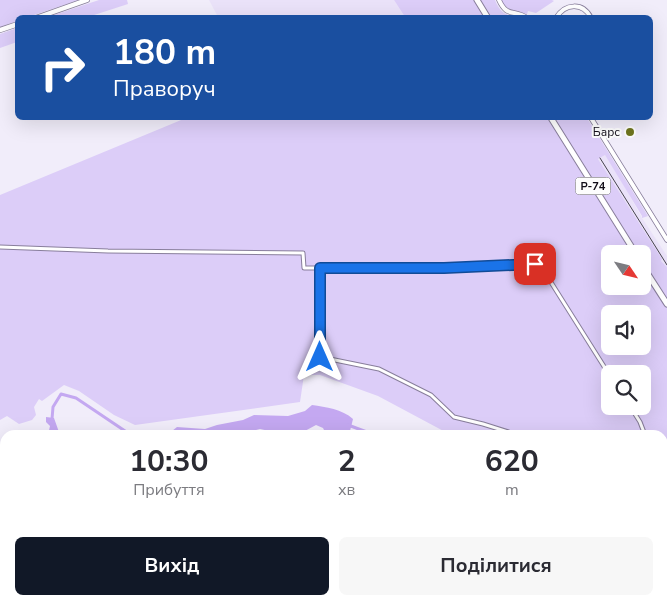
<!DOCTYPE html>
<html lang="uk">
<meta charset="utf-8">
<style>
body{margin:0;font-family:"Nunito Sans",sans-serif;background:#f7f7f7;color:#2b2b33;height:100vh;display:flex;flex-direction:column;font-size:19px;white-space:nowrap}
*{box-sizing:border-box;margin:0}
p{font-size:16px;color:#7c7c81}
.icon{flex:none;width:28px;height:28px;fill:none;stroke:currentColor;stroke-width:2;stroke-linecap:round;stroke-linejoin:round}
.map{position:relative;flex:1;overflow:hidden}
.details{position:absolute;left:0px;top:430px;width:668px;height:175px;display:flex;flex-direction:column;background:#fff;border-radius:15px 15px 0 0;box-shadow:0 5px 20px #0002}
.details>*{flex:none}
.guide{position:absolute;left:15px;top:15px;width:638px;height:105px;border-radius:8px;box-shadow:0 5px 20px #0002;background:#1a4fa0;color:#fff;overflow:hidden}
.needle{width:32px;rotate:125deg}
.buttons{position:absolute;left:601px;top:245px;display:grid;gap:10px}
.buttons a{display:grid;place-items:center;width:50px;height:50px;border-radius:8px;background:#fff;box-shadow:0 5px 20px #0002;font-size:25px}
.pin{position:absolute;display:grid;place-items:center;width:42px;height:42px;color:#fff;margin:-21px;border-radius:10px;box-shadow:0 2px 8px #0006}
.me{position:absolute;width:55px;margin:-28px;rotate:0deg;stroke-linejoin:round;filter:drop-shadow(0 0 4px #0008)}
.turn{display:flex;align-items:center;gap:18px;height:105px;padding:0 15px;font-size:22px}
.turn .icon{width:65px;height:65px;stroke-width:2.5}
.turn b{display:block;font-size:35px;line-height:42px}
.eta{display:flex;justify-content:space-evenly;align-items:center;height:85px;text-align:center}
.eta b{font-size:30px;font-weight:700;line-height:35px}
.button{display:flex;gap:10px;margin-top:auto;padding:10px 15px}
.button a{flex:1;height:58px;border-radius:8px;background:#111827;color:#fff;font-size:20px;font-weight:700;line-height:58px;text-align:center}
.button a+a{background:#f7f7f7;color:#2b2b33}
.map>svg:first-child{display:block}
</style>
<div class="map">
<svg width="667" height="605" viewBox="0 0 667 605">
<rect width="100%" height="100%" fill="#f1edfa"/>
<!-- built -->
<g fill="#eae2f9">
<polygon points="209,0 394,0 405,17 218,17"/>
<polygon points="605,155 621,180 642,218 667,256 667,267 661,261 598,159"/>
<polygon points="5,552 5,600 25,600 28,601 25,605 0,605 0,555"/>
</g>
<!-- green -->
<g fill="#dccdf8" fill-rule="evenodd">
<polygon points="0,0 79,0 28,17 18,18 17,21 0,27"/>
<polygon points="99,0 127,0 128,4 88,17 48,17"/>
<path d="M394 0H495C502 16 507 15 522 17H405Z"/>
<path d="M501 0H552L554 1 536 13 528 11 527 14C515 11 507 12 501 0Z"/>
<polygon points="17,28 17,42 0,48 0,34"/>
<path d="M186 118H587L648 216 642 218V216L605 155 598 159 662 259 661 261 667 267V498H663L662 435H451L378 396 320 375H304L300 402 135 425 114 415 79 391 64 385 42 401 39 399 34 407 36 415 32 420 19 424 7 416 0 420V195ZM610 254H642V286H610ZM610 314H642V346H610ZM610 374H642V406H610Z"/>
<polygon points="667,526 667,605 594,605 597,600 662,600 663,535"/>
<polygon points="208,600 348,600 343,605 203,605"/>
</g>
<!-- water -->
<g fill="#c4a8f1">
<path d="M312 405C326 407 342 409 353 419L349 435H328L326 434 323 428 316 425 303 432 299 431 294 432H274L260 429 237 435H167L177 427 205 429 217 425 243 420 254 415 288 416 305 411Z"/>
<polygon points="46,417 54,418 60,435 48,435 50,426 46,422"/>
</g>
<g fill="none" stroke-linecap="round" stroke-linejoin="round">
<!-- canal -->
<g stroke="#c4a8f1" stroke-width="3">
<polyline points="52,419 53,407 61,394 76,398 131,435 170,434"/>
<polyline points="348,425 375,435"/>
<polyline points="0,466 5,463"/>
</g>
<!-- minor casing -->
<g stroke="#887e9b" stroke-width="5">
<g id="minor">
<polyline points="0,247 108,251 303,253 304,268 320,268"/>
<polyline points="630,406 640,422 645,435"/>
<polyline points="518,435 483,424 454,417 431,395 379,369 320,357 320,268 413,268 538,265 542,268 610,376"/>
<polyline points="662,498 667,498"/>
<polyline points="651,600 660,605"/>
</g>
</g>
<!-- tertiary casing -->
<g stroke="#887e9b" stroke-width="5.5">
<g id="tertiary">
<path d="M499 0C507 18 514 9 527 18"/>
<path d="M556 18C565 3 583 2 591 18"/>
<polyline points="591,118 667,240"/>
<polyline points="594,605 597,600"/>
</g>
</g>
<!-- secondary casing -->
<g stroke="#887e9b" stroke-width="6">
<g id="secondary">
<polyline points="36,18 87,0"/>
<polyline points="0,30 18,24"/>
<polyline points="662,535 667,526"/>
<polyline points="0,548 5,545"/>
</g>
</g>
<!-- primary casing -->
<g stroke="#887e9b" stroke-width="7">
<g id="primary">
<polyline points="477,0 488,18"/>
<polyline points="551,118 636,254"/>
<polyline points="642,265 667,304"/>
</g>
</g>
<!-- minor -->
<use href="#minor" stroke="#fff" stroke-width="3"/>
<!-- tertiary -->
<use href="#tertiary" stroke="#fff" stroke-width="4"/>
<!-- secondary -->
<use href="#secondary" stroke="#fff" stroke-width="4.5"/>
<!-- primary -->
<use href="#primary" stroke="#fff" stroke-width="5"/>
<!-- tram -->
<polyline stroke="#484450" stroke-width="1" points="600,158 667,265"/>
</g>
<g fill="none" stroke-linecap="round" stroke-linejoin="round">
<!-- route casing -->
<g stroke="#114b97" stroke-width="12">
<polyline id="route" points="320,357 320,268 444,268 535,264"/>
</g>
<!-- route -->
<use href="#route" stroke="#1a73e8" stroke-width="9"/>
</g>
<!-- markers -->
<circle fill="#6f751e" stroke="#fdfdfd" stroke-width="2" cx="630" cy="132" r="5"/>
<g text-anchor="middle" stroke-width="4" stroke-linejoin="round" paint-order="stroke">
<!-- shield labels -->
<rect fill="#fdfdfd" stroke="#58555d" stroke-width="1" x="575.5" y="177.5" width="35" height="17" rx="4"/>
<g font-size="11" font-weight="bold" fill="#110d18">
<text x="593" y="190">Р-74</text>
</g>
<!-- poi labels -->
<g font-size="12" fill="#110d18" stroke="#fdfdfd" text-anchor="end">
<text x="620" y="136">Барс</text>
</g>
</g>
</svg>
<div class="buttons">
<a><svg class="needle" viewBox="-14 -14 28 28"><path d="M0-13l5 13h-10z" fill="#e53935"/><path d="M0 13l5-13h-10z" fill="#7c7c81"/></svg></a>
<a><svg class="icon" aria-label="sound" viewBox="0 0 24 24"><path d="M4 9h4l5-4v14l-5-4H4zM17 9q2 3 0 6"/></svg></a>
<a><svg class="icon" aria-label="search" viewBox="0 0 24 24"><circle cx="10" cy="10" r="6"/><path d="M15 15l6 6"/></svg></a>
</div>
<div class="pin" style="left:535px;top:264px;background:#d93025"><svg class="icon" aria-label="arrive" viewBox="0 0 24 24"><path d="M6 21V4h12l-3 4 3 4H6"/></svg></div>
<svg class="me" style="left:320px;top:357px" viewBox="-20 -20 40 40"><path d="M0-17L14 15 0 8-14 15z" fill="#1a73e8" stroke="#fff" stroke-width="4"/></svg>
<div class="guide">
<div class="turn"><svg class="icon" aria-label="right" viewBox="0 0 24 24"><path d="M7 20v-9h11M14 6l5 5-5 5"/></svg><div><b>180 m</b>Праворуч</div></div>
</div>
<section class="details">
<div class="eta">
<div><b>10:30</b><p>Прибуття</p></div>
<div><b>2</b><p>хв</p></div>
<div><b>620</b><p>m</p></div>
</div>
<div class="button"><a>Вихід</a><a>Поділитися</a></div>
</section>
</div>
